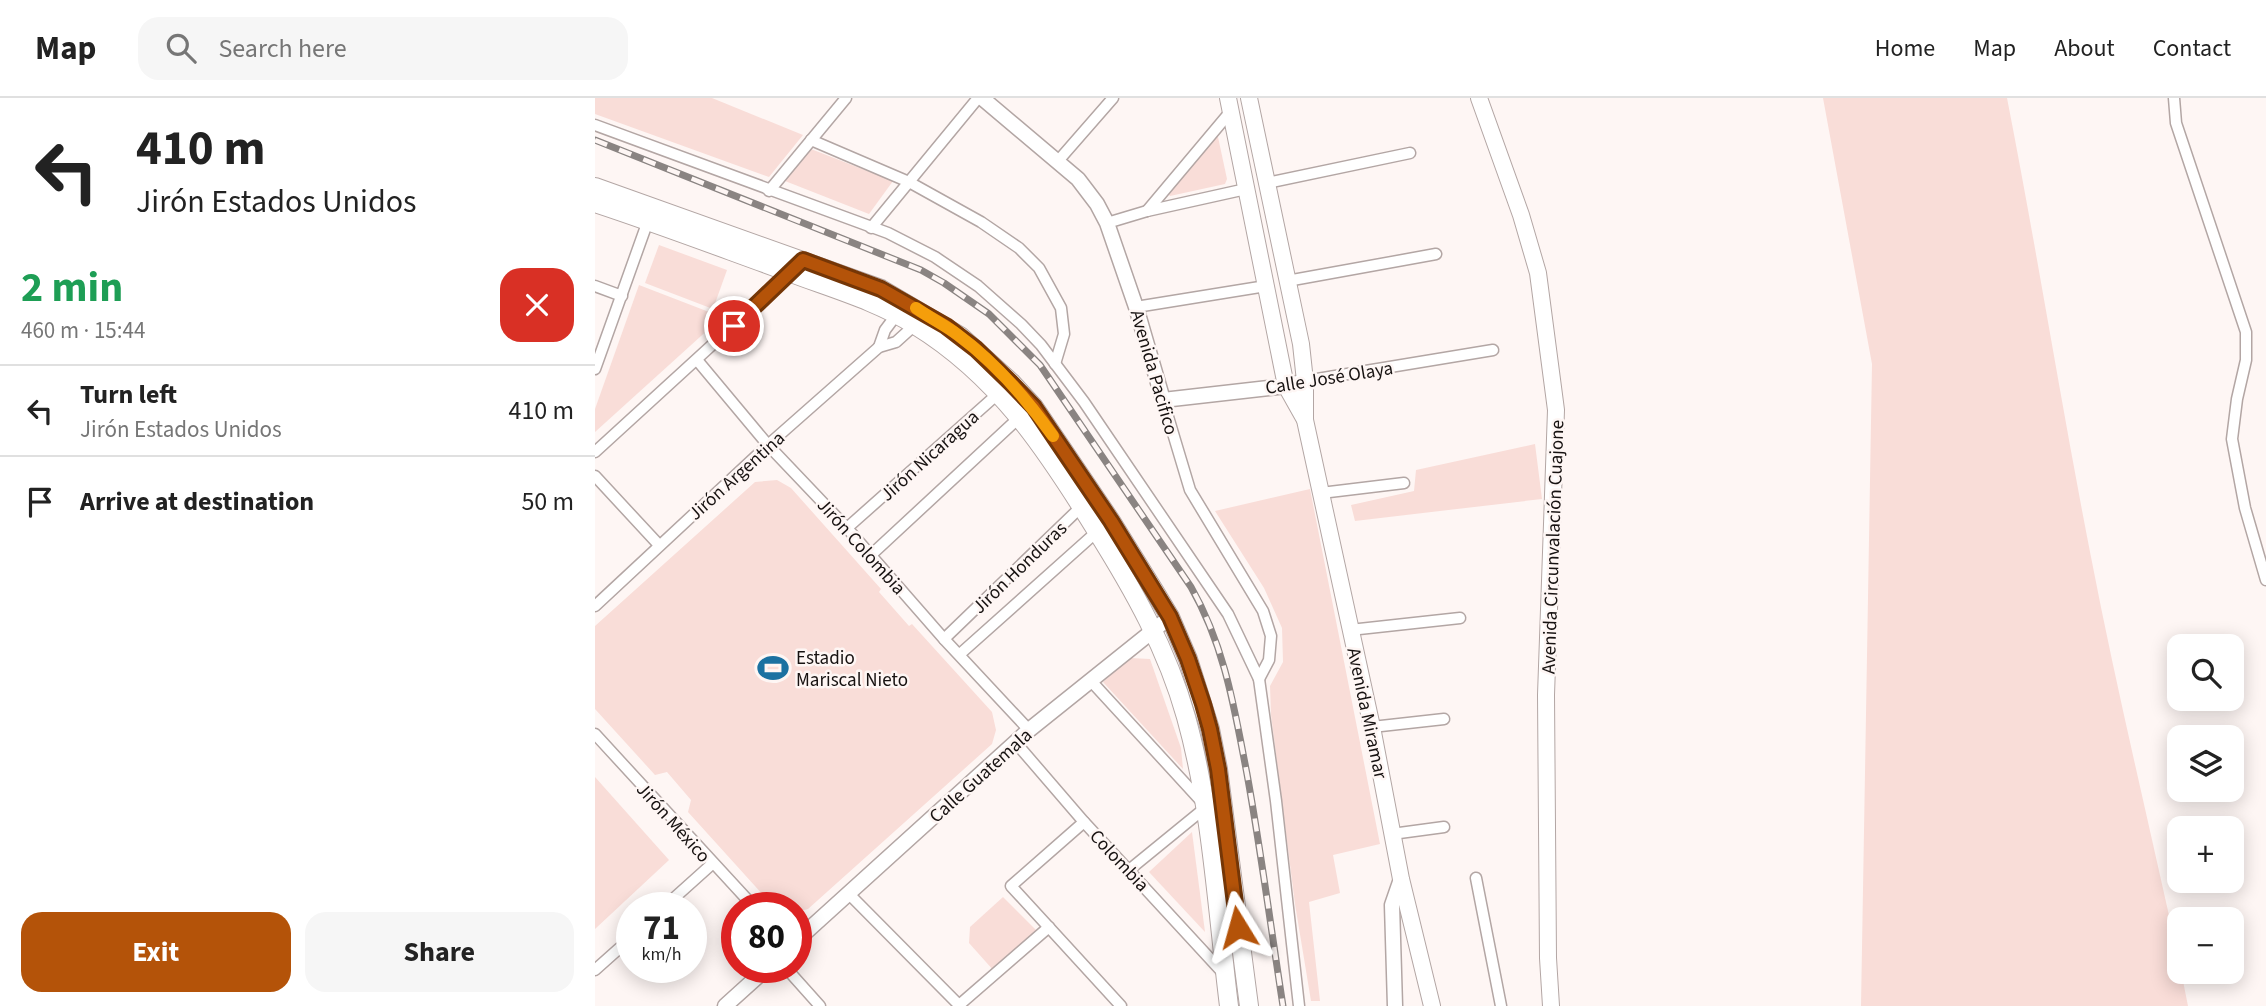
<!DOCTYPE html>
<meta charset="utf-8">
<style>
body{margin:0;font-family:"Source Sans 3",sans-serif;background:#f6f6f6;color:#222;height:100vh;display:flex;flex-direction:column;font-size:26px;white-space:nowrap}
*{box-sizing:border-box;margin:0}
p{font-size:23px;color:#767676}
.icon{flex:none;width:38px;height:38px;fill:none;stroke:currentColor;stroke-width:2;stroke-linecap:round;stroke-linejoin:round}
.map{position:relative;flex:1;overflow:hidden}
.sheet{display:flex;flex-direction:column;background:#fff;width:595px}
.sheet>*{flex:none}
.guide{background:#fff;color:#222;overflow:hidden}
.tools{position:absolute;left:1572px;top:536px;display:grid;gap:14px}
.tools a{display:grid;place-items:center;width:77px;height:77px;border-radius:14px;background:#fff;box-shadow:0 4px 18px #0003;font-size:35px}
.speed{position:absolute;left:21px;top:794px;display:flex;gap:14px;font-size:35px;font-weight:700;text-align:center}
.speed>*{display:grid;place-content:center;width:91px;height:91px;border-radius:50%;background:#fff;box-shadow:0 4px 18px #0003;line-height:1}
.speed small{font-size:18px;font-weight:400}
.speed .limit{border:10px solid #d22;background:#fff;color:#111}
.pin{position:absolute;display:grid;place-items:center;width:60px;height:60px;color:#fff;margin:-30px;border:4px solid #fff;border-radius:50%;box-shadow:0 2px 7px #0007}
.me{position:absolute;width:77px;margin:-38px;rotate:352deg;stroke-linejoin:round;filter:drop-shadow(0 0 5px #0008)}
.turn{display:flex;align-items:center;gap:24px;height:147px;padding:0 21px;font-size:32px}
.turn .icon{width:91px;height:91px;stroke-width:2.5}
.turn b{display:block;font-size:49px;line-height:60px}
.round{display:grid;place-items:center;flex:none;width:74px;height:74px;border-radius:21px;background:#f6f6f6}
.headline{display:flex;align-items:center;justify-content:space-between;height:119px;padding:0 21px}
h1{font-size:42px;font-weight:700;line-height:52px;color:#1e9e55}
.action{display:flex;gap:14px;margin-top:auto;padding:14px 21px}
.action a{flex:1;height:80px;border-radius:21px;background:#b45309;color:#fff;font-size:28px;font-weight:700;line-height:80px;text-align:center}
.action a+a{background:#f6f6f6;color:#222}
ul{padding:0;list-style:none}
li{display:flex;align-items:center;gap:21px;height:91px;padding:0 21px;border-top:2px solid #e0e0e0}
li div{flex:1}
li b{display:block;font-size:26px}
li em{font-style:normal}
header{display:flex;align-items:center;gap:42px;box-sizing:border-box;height:98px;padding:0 35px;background:#fff;border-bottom:2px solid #e0e0e0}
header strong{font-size:33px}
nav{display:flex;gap:38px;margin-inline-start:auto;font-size:24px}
.search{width:490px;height:63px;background:#f6f6f6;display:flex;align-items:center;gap:18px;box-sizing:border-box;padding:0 24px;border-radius:21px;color:#767676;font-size:26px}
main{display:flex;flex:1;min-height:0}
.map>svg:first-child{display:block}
</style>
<header>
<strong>Map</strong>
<div class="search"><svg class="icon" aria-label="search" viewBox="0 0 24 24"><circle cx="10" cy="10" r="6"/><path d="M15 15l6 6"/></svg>Search here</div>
<nav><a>Home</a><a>Map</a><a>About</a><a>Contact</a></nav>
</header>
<main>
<section class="sheet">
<div class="guide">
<div class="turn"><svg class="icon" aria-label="left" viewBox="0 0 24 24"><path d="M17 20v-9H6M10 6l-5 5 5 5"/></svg><div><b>410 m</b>Jirón Estados Unidos</div></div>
</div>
<div class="headline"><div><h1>2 min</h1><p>460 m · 15:44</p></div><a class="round" style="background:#d93025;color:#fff"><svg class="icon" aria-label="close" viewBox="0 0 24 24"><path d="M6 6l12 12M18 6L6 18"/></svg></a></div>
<ul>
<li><svg class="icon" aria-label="left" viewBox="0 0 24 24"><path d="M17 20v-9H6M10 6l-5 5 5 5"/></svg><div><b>Turn left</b><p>Jirón Estados Unidos</p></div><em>410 m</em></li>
<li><svg class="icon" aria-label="arrive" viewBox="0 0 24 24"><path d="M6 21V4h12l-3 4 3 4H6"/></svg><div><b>Arrive at destination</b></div><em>50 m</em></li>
</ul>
<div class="action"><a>Exit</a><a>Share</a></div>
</section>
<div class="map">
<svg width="1671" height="908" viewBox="0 0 1671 908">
<rect width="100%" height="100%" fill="#fef6f4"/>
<!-- green -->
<g fill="#f9ddd8">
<polygon points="0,0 117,0 208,37 174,79 0,16"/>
<path d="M1228 0H1412C1442 153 1466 306 1496 459 1522 594 1555 729 1584 863V873H1586L1593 908H1266L1277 266Z"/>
<polygon points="619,38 623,39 632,81 630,86 575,98 572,95"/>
<polygon points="216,51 298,83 274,116 190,83"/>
<polygon points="64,147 132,172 118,211 50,185"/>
<polygon points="44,187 127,219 0,334 0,311"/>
<polygon points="940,346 947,401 760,423 756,407 819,393 821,372"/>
<polygon points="182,382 196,390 286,491 284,494 314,528 317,526 397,614 401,632 397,646 213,811 201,814 201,810 179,809 93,714 96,702 72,674 60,677 0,611 0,528 160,384"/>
<polygon points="715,391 785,746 738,757 745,795 714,804 725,903 716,903 700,806 676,617 675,588 688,564 687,530 669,490 620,413"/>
<polygon points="535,560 555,561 586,650 588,671 508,584"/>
<polygon points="0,679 74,762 0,831"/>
<polygon points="597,734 610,834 554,774"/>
<polygon points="408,799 442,833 399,873 374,845 375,829"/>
</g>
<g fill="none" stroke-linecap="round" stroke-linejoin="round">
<!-- minor casing -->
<g stroke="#b3a6a4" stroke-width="13">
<g id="minor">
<polyline points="1579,0 1581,25 1651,234 1651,262 1642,301 1637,341 1650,410 1671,482"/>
<polyline points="0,27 293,135 340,159 383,188 426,226 446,247 489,304 633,516 664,581 681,703 704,908"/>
<polyline points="216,42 314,84 386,124 424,150 444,170 466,210 469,236 460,266"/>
<polyline points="463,63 518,0"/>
<polyline points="672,85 815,55"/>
<polyline points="174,93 251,0"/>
<polyline points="552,113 636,13"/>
<polyline points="512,125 552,113 651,91"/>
<polyline points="276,130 383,0"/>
<polyline points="692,183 841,156"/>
<polyline points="0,188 27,198"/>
<polyline points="541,209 671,188"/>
<polyline points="284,249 290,232 305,212"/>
<polyline points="102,262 173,347 252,430 349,541 434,632"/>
<polyline points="0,271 54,120"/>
<polyline points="710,283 898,252"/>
<polyline points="568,302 595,392 668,513 676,538 674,562 664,581"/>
<polyline points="0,354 199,172"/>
<polyline points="0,378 64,447"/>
<polyline points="726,395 809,385"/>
<polyline points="252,430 406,293"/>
<polyline points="276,457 428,316"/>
<polyline points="0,508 173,347 284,249 301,244 322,225"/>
<polyline points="755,532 865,520"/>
<polyline points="349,541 488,407"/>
<polyline points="365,556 506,430"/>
<polyline points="496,583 608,705"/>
<polyline points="777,629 849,621"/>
<polyline points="0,636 160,810"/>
<polyline points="421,645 489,724 630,877"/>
<polyline points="489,724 416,788 526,908"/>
<polyline points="797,736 849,729"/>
<polyline points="534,772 610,710"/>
<polyline points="881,780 906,908"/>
<polyline points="253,795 364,907"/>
<polyline points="68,810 117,766"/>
<polyline points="191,870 225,908"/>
<polyline points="0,872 37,839"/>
<polyline points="363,908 454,829"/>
</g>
</g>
<!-- tertiary casing -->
<g stroke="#b3a6a4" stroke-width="17">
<g id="tertiary">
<polyline points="387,0 483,81 502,106 512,125 541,209 568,302 691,288 710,283"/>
<polyline points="201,843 434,632 575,519"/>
<polyline points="130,908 172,870"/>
<polyline points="800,908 797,807 806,781"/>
</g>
</g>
<!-- secondary casing -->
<g stroke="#b3a6a4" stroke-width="18">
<g id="secondary">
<polyline points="633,0 691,288 709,320"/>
<polyline points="654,0 706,246 710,283 710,322 777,629 806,781 837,908"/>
<polyline points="884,0 926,117 943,175 961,312 951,597 953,860 956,908"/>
</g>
</g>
<!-- trunk casing -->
<g stroke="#b3a6a4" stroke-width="20">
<g id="trunk">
<polyline points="0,89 286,191 365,238 417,285 439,309 516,423 560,494 575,519 593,561 615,631 623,671 654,908"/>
<path d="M0 105C64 126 127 150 191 173 235 190 280 202 320 227 403 278 451 351 501 432 538 491 572 551 591 619 617 712 622 812 634 908"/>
</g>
</g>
<!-- minor -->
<use href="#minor" stroke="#fff" stroke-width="10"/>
<!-- tertiary -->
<use href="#tertiary" stroke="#fff" stroke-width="14"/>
<!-- secondary -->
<use href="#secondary" stroke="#fff" stroke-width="16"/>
<!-- trunk -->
<use href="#trunk" stroke="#fff" stroke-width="18"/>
<!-- rail casing -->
<g stroke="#8a8482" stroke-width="7">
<path id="rail" d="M0 42 326 172 349 185 394 216 445 267 596 489C630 549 639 609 652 676 666 753 676 831 688 908"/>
</g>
<!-- rail -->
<use href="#rail" stroke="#fef6f4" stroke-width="4.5" stroke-dasharray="13" stroke-linecap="butt"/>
</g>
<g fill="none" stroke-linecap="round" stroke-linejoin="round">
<!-- route casing -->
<g stroke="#753606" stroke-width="18">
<polyline id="route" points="139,228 208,162 286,191 351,228 381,251 416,285 439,309 516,423 575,519 593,561 608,606 615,631 623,671 643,829"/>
</g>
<!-- route -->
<use href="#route" stroke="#b45309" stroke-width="12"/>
<!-- slow -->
<path stroke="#f59e0b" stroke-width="12" d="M321 210C335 220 350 227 363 237 401 265 431 300 458 338"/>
</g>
<!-- icons -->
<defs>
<g id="stadium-bare" transform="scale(2.415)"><path d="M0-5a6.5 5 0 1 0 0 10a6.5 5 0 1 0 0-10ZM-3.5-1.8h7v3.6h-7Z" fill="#1b71a1" stroke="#fef6f4" stroke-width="2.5" paint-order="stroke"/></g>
</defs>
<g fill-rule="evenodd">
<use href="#stadium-bare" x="178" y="570"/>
</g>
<g text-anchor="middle" stroke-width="5" stroke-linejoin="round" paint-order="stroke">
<!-- street labels -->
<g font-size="19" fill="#171211" stroke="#fef6f4">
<text transform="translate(560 274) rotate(74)" y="7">Avenida Pacifico</text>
<text transform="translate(734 279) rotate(-9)" y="7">Calle José Olaya</text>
<text transform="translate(334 357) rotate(-42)" y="7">Jirón Nicaragua</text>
<text transform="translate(141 377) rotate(-42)" y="7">Jirón Argentina</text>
<text transform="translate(267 448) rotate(48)" y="7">Jirón Colombia</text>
<text transform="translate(957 449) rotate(-88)" y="7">Avenida Circunvalación Cuajone</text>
<text transform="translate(424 469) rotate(-44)" y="7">Jirón Honduras</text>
<text transform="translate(773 615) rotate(78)" y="7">Avenida Miramar</text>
<text transform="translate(385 677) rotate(-42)" y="7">Calle Guatemala</text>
<text transform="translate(79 724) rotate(48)" y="7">Jirón México</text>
<text transform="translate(525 762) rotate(47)" y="7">Colombia</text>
</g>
<!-- poi labels -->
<g font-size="19" fill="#171211" stroke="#fef6f4" text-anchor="start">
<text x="201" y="566">Estadio<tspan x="201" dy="22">Mariscal Nieto</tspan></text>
</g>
</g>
</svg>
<div class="tools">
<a><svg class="icon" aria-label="search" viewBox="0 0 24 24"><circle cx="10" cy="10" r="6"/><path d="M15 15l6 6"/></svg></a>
<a><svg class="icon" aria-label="layers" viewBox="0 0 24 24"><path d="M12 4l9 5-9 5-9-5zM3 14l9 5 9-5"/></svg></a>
<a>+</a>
<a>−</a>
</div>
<div class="speed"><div>71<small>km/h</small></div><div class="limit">80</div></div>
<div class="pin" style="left:139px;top:228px;background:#d93025"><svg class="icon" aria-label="arrive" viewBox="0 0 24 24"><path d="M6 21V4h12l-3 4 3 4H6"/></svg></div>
<svg class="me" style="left:643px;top:829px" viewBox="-20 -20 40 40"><path d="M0-17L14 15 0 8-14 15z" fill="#b45309" stroke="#fff" stroke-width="4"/></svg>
</div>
</main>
